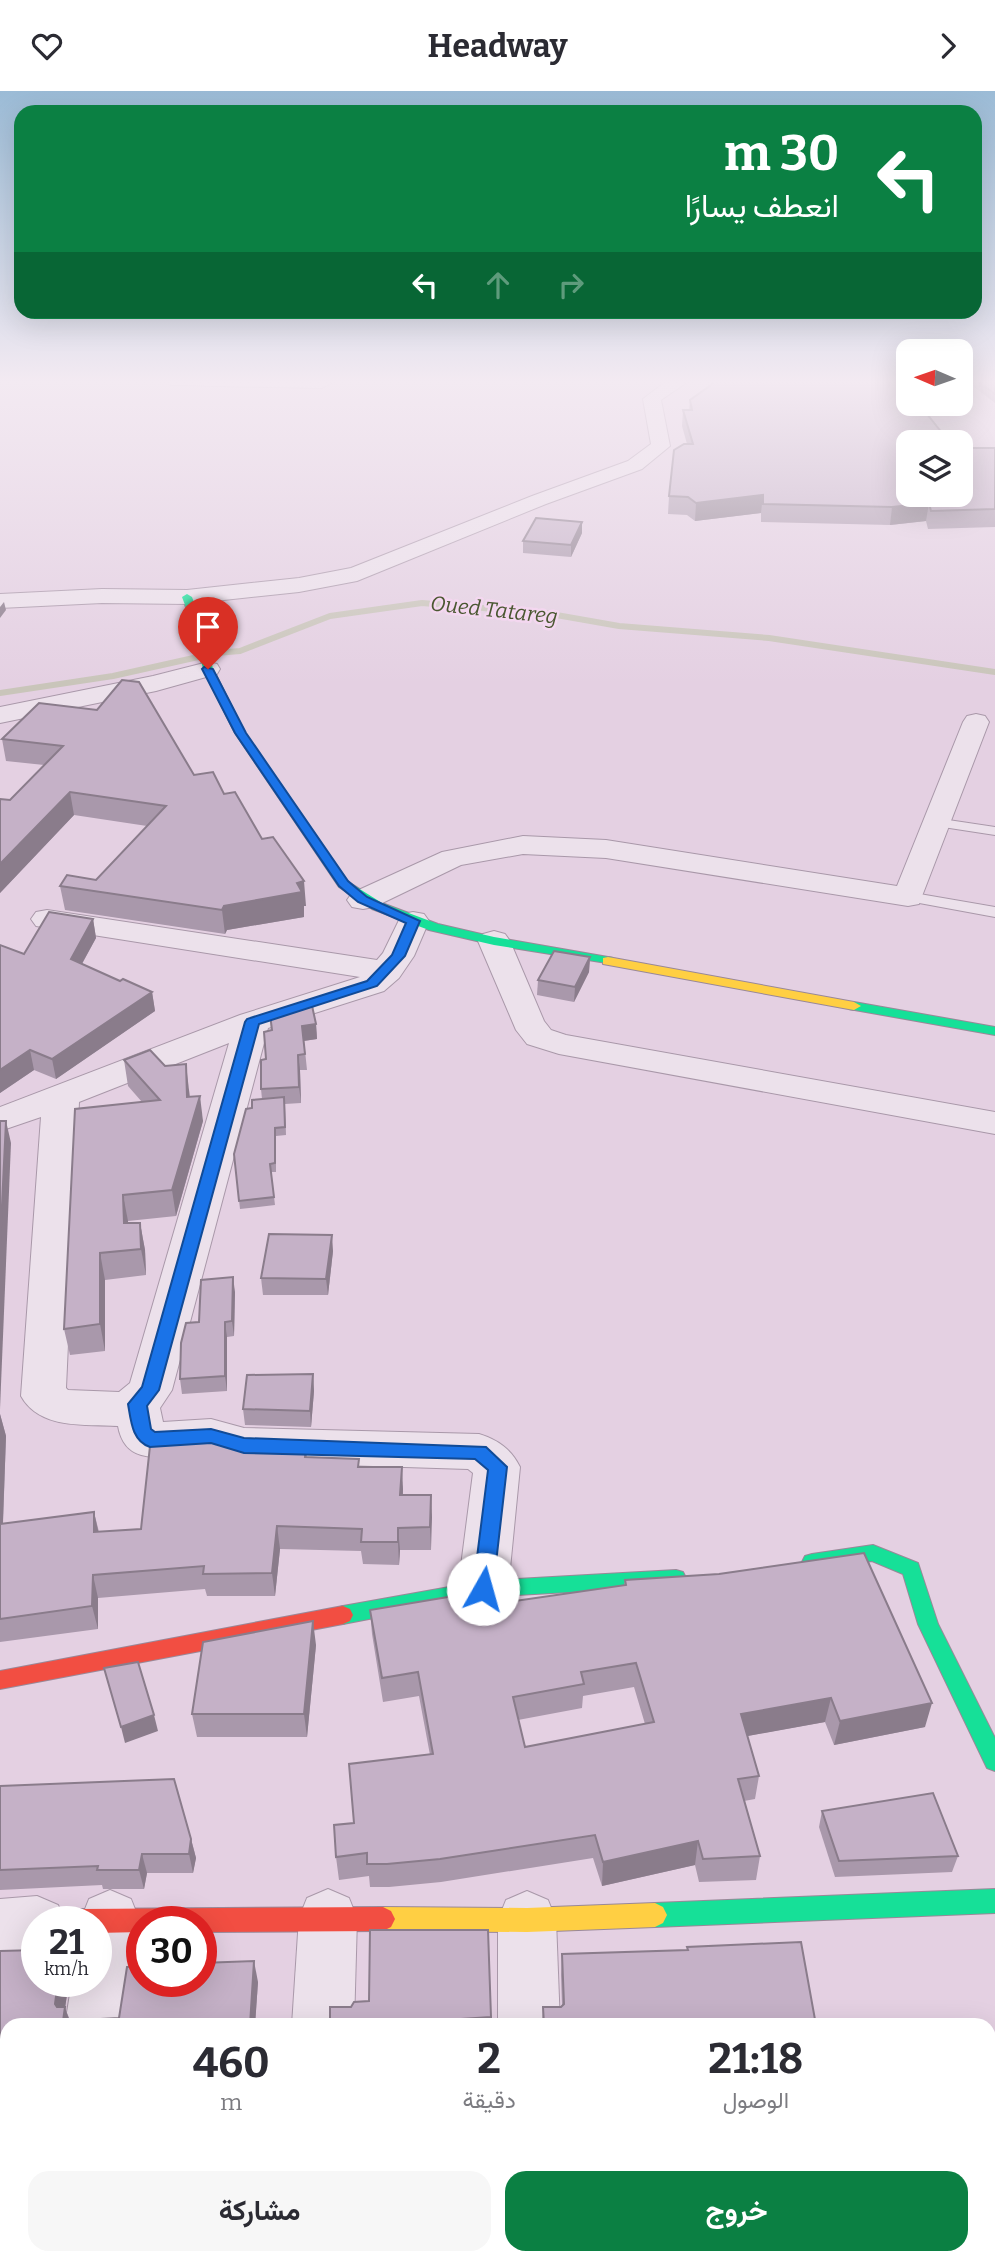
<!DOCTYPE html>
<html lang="ar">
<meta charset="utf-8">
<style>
body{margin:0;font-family:Bitter,Vazirmatn,serif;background:#f7f7f7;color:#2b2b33;direction:rtl;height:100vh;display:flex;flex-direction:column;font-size:26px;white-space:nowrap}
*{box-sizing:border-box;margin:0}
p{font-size:23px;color:#7c7c81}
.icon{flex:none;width:38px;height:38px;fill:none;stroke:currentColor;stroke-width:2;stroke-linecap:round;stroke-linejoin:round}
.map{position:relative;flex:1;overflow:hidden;direction:ltr}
.side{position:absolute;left:0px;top:1927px;width:996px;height:247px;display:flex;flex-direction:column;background:#fff;border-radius:21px 21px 0 0;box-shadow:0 7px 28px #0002;direction:rtl}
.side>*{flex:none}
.hud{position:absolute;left:14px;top:14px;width:968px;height:214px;border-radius:21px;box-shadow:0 7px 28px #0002;direction:rtl;background:#0b8043;color:#fff;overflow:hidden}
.needle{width:46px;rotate:272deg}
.fabs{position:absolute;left:896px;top:248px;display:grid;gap:14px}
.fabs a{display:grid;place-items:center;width:77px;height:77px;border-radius:14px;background:#fff;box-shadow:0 7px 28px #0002;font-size:35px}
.speed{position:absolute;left:21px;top:1815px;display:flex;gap:14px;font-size:35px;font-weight:700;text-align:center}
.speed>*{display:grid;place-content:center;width:91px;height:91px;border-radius:50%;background:#fff;box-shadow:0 7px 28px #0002;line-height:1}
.speed small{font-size:18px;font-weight:400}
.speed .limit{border:10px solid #d22;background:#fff;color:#111}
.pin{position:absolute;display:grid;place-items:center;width:60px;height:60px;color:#fff;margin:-72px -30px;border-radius:50% 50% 50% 0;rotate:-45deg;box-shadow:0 0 7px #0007}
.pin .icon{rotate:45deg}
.me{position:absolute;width:77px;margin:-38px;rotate:7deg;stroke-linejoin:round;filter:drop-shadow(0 0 5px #0008)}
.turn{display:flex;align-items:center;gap:24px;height:147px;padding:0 28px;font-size:32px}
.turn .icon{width:91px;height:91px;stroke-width:2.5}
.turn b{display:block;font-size:49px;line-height:60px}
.lanes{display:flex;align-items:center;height:66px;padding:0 28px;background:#0003;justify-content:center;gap:35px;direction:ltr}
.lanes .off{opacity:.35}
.eta{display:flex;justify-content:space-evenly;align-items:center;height:119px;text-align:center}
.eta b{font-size:42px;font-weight:700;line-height:49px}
.button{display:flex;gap:14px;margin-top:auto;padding:14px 28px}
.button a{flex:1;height:80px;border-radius:21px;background:#0b8043;color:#fff;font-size:28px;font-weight:700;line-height:80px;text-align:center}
.button a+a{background:#f7f7f7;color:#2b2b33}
header{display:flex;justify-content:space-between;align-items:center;height:91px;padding:0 28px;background:#fff;font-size:32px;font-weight:700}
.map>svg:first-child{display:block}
</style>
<header><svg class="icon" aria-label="forward" viewBox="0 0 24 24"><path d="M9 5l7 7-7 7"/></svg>Headway<svg class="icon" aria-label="heart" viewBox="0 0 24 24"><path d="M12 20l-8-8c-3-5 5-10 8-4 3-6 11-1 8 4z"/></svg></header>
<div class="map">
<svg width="995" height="2172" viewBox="0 0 995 2172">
<rect width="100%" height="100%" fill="#e4d0e2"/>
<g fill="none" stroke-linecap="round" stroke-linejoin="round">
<!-- stream -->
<polyline stroke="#c9c5ba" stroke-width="6" points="0,602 113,585 216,562 240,560 330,525 422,512 545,522 619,535 769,547 995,581"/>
<!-- lane casing -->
<g stroke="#a998a9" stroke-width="2">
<g id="lane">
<polygon points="935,727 995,736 995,744 930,734 928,731 930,728"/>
<polygon points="908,801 995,816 995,826 903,809 900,806"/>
</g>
</g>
<!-- street casing -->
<g stroke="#a998a9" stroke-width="2">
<g id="street">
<polygon points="163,289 328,289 331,292 322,297 171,294"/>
<polygon points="668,289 690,289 661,309 670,355 642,378 546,413 357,490 299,501 187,513 102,512 0,517 0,503 102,498 187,499 299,487 351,477 532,405 628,370 651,353 643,308"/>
<polygon points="208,571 217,573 220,578 217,583 156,600 0,632 0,616 153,585"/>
<polygon points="976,623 985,625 989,631 919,813 908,815 606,767 523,763 461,774 374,816 363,818 352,816 347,809 352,802 442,761 523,745 606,749 897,795 963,631 967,625"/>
<path d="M47 819 377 869 383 862 402 823 413 821 424 823 429 830 414 865 399 887 384 900 268 937 172 1299 160 1317 163 1331 211 1328 244 1337 479 1343C498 1349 511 1358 520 1376L508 1498 501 1513 483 1519 465 1513 458 1498 473 1382 468 1378 244 1371C234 1369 223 1364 212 1363 180 1358 127 1385 118 1335 85 1333 40 1339 21 1305L41 1026 0 1040V1016L240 924 360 886 36 835 31 828 36 821ZM229 952 130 1292 119 1301 68 1299 66 1297 79 1011Z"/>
<polygon points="494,840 505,843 510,850 544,930 551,939 566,944 995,1021 995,1043 559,963 527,953 516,939 478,850 483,843"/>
<polygon points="328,1798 349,1807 357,1827 354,1934 292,1934 299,1827 307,1807"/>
<polygon points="110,1799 131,1808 139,1828 127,1934 65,1934 72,1890 96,1890 96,1830 80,1830 81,1828 89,1808"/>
<polygon points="527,1800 548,1809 556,1829 560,1934 498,1934 498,1829 506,1809"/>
<polygon points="37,1805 58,1814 65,1830 37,1830 37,1863 0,1866 0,1808"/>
<polygon points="32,2166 100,2166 99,2172 31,2172"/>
<polygon points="277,2166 345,2166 344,2172 276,2172"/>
<polygon points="502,2166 570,2166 571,2172 503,2172"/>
</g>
</g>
<!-- fast casing -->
<g stroke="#998898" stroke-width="2">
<g id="fast">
<polygon points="187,503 192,506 204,538 213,578 245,642 347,790 382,812 438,833 494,846 608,866 613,867 613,873 494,854 429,839 372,818 339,796 235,642 203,578 194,538 182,506"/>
<polygon points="854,911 995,936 995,944 849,918 847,915 849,912"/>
<polygon points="873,1454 918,1472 938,1533 995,1647 995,1680 987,1677 918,1533 903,1483 872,1470 812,1479 805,1477 802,1471 805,1465 812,1463"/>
<polygon points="676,1479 683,1481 686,1487 683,1493 676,1495 483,1506 343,1533 336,1530 333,1524 336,1518 343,1515 483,1490"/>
<polygon points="995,1798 995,1822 655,1836 647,1832 643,1824 647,1816 655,1812"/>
</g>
</g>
<!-- slow casing -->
<g stroke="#998898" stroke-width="2">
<g id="slow">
<polygon points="608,866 854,911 861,915 854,919 603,873 603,867"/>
<polygon points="655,1812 663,1816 667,1824 663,1832 655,1836 527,1841 383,1840 375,1836 371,1828 375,1820 383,1816 527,1817"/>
</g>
</g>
<!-- jam casing -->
<g stroke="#998898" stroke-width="2">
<g id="jam">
<polygon points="343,1515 350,1518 353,1524 350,1530 343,1533 0,1598 0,1580"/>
<polygon points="383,1816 391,1820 395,1828 391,1836 383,1840 201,1841 201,1830 142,1830 142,1841 96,1842 96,1830 69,1830 73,1822 81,1818"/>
</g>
</g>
<!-- lane -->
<use href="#lane" fill="#ece1eb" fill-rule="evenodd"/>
<!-- street -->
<use href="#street" fill="#ece1eb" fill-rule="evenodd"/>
<!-- fast -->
<use href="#fast" fill="#16e098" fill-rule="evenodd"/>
<!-- slow -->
<use href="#slow" fill="#ffcf43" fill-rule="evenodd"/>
<!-- jam -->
<use href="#jam" fill="#f24e42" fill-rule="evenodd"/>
</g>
<!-- wall -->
<g fill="#a998ab" fill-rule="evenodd">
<polygon points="965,289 995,289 995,312"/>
<polygon points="690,309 908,404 995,357 995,436 928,438 926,430 890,434 761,431 761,422 695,430 687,424 668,423 669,405 687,353 682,335 683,319 689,319"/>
<polygon points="582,431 582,442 571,466 523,462 523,450"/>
<polygon points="39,612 194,684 224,703 262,748 306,815 304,815 304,826 227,839 225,843 65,819 60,795 96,789 147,735 74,724 0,802 0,708 10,709 44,674 6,670 2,648"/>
<polygon points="93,828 96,847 82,873 120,890 152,901 155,920 56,988 34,979 0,1002 0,854 24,863"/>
<polygon points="590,866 589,881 574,911 537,904 538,889"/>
<polygon points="270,923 316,933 317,948 304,950 307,979 300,979 301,1012 285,1013 286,1044 276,1045 276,1081 271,1081 275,1114 240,1118 234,1063 252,1017 262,1008 261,998 271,939"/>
<polygon points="124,969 165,975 189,999 190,1006 203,1030 176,1125 128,1130 128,1132 140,1132 145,1159 146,1184 105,1189 105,1260 70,1264 64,1238 142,1011 128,995"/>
<polygon points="333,1160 328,1204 263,1204 261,1187"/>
<polygon points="235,1201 234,1245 227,1246 227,1300 182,1303 180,1288 199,1231"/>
<polygon points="313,1283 314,1300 311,1336 245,1334 243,1318"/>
<polygon points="0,1323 6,1345 3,1433 94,1421 99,1441 141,1438 241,1351 306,1353 307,1366 359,1376 403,1398 403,1404 431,1404 431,1459 400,1459 399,1474 363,1473 361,1460 280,1458 275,1505 207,1505 205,1498 98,1507 98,1538 0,1551"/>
<path d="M625 1489 925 1636 834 1654 825 1631 747 1645 759 1685 755 1708 744 1710 760 1765 756 1789 699 1791 695 1774 602 1795 593 1767 441 1791 389 1796H370L369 1785 339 1789 336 1766 354 1732 430 1664 419 1605 383 1611 372 1543 370 1519 501 1512 624 1494ZM634 1596 645 1633 525 1656 518 1629 582 1617 583 1605Z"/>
<polygon points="316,1554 307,1646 197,1646 192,1623"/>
<polygon points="0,1695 191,1748 196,1767 193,1782 147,1782 144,1798 103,1798 102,1794 0,1799"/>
<polygon points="822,1720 958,1765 952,1781 835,1786 819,1736"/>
<polygon points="488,1839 491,1934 330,1934 351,1916 369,1910"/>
<polygon points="687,1856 816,1934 542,1934 543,1916 562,1915 561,1884 562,1863 687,1859"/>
<polygon points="0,1860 69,1890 65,1917 70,1929 119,1927 258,1891 255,1934 7,1934 7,1987 0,2024"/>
</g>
<!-- shaded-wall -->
<g fill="#8a7c8b">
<polygon points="763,404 761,422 695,430 696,412"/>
<polygon points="929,412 926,430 890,434 892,416"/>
<polygon points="582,431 582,442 571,466 571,454"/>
<polygon points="4,511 6,519 0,527 0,516"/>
<polygon points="70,701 74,724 0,802 0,773"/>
<polygon points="304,790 306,815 304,815 304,826 227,839 225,843 222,819 224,815"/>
<polygon points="93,828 96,847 74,887 71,868"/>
<polygon points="590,866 589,881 574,911 575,896"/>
<polygon points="152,901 155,920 56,988 52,968"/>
<polygon points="316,933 317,948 303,950 302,935"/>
<polygon points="30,959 34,979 0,1002 0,979"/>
<polygon points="298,964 300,979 301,1012 299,996"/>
<polygon points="186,973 189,999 191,1032 187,1006"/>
<polygon points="200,1005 203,1030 176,1125 172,1099"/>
<polygon points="6,1030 11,1052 0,1318 0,1156"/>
<polygon points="123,1104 128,1130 130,1158 124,1132"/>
<polygon points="140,1132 145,1159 146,1184 141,1158"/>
<polygon points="332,1144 333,1160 328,1204 326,1188"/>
<polygon points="100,1162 105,1189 105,1260 100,1233"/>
<polygon points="233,1186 235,1201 234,1245 232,1230"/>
<polygon points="225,1231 227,1246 227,1300 225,1285"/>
<polygon points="313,1283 314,1300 311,1336 310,1320"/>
<polygon points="0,1323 6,1345 2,1456 0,1448"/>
<polygon points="402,1376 403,1398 402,1427 400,1404"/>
<polygon points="431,1404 432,1426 431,1459 430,1436"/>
<polygon points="94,1421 99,1444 94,1441"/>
<polygon points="277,1435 280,1458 275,1505 272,1482"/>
<polygon points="398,1437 400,1459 399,1474 398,1451"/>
<polygon points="93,1484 98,1507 98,1538 92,1515"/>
<polygon points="313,1530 316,1554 307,1646 304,1623"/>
<polygon points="831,1607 825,1631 737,1647 741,1623"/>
<polygon points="932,1612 925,1636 834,1654 840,1630"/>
<polygon points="154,1624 158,1640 125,1652 121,1636"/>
<polygon points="191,1748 196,1767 193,1782 189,1763"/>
<polygon points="698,1750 695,1774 602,1795 603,1771"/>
<polygon points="142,1763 147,1782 144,1798 139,1779"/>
<polygon points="254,1870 258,1891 255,1934 250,1934"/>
<polygon points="58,1890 69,1890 65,1917 71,1934 64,1934 55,1913"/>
<polygon points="0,1972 6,1987 0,2024"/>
<polygon points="0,2077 3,2083 0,2098"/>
</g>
<!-- building -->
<g fill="#c5b1c7" stroke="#8a7c8b" stroke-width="2" fill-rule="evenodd">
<polygon points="715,289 900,289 908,300 908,313 919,313 950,352 908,352 908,404 961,404 961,357 995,357 995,418 931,420 929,412 892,416 763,413 763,404 696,412 688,406 669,405 674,359 684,353 693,353 683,319 692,319 690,309 711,294"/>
<polygon points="976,289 995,289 995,303"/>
<polygon points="536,427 582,431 571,454 523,450"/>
<polygon points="122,589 139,591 194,684 213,681 224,703 235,701 262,748 273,746 304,790 297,792 302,801 224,815 222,819 60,795 67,784 96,789 166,715 70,701 0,773 0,708 10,709 63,655 2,648 39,612 97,619"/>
<polygon points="49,821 93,828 71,868 120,890 123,888 152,901 52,968 30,959 0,979 0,854 24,863"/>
<polygon points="554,860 590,866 575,896 538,889"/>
<polygon points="311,910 316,933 302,935 305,963 298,964 299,996 261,998 261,969 266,968 264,941 272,939 270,923"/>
<polygon points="150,959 165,975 186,973 187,1006 200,1005 172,1099 123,1104 124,1132 140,1132 141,1158 100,1162 100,1233 64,1238 75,1018 160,1009 124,969"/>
<polygon points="284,1006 285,1036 275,1037 275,1072 270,1073 274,1106 239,1110 234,1063 246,1018 252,1017 252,1009"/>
<polygon points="0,1030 6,1030 0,1156"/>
<polygon points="269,1143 332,1144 326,1188 261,1187"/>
<polygon points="233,1186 232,1230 225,1231 225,1285 180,1288 181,1252 186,1232 199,1231 201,1189"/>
<polygon points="313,1283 310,1320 243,1318 247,1284"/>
<polygon points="195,1342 241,1351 306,1353 305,1366 359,1368 358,1376 402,1376 400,1404 431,1404 430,1436 398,1437 398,1451 361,1451 362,1438 277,1435 272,1482 203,1483 204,1475 93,1484 92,1515 0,1528 0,1433 94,1421 94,1441 141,1438 151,1346"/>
<path d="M864 1462 932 1612 840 1630 831 1607 741 1623 759 1685 738 1688 760 1765 703 1768 698 1750 603 1771 595 1744 440 1768 387 1773H367V1762L336 1766 334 1734 354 1732 349 1673 433 1663 418 1581 382 1587 370 1519 484 1500 487 1514 501 1512 626 1494 625 1489 719 1483ZM636 1572 654 1631 525 1656 513 1606 584 1593 581 1581Z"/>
<polygon points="313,1530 304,1623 192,1623 203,1551"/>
<polygon points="138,1571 154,1624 121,1636 104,1577"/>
<polygon points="174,1688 191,1748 189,1763 142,1763 139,1779 97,1779 98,1775 0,1779 0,1695"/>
<polygon points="933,1702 958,1765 839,1770 822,1720"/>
<polygon points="370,1839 488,1839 491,1926 462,1928 462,1934 330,1934 330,1916 351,1916 354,1911 369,1910"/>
<polygon points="801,1851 816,1934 544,1934 543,1916 561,1916 564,1913 562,1863 688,1859 687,1856"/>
<polygon points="37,1859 37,1890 58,1890 55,1913 57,1916 65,1916 63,1930 119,1927 127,1876 142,1875 142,1890 201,1890 201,1872 254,1870 250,1934 7,1934 7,1967 0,1967 0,1860"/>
<polygon points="989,2107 995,2107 995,2172 554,2172 554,2166 989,2166"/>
<polygon points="212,2166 256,2166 295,2170 295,2172 211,2172"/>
<rect x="349" y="2166" width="81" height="6"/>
</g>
<!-- sky -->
<linearGradient id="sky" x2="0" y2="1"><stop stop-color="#9bbbd6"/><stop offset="0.49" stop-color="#f3eaf2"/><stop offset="1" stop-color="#f3eaf2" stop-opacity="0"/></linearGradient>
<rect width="995" height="593" fill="url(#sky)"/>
<!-- route -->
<path fill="#1a73e8" stroke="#114b97" stroke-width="2" d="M204 576 213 578 246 642 348 790 367 806 420 830 405 865 377 895 259 933 159 1299 147 1315 151 1338 155 1341 211 1338 244 1347 486 1356 507 1376 493 1498 490 1504 483 1506 476 1504 473 1498 488 1379 475 1368 244 1362 211 1352 150 1356C132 1350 131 1330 128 1313L142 1296 245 931 247 928 367 890 392 864 406 832 358 811 339 795 235 642 202 578Z"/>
<g text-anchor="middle" stroke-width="5" stroke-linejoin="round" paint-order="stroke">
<!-- far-water labels -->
<g font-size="21" font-style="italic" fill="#4a5731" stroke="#f4d7f0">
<text transform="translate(494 519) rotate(6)" y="7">Oued Tatareg</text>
</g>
</g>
</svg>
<div class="fabs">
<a><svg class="needle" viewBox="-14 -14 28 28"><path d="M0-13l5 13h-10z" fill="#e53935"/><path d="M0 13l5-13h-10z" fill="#7c7c81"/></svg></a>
<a><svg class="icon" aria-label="layers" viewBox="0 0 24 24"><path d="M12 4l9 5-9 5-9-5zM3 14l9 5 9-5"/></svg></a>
</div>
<div class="speed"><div>21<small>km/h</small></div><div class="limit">30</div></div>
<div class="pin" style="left:208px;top:578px;background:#d93025"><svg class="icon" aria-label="arrive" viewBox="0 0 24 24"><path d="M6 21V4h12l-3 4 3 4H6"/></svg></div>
<svg class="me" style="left:483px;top:1498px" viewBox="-20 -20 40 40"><circle r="19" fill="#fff"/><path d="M0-13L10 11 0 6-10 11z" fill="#1a73e8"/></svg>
<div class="hud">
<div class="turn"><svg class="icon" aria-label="left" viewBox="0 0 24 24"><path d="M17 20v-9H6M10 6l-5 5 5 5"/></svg><div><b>30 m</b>انعطف يسارًا</div></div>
<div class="lanes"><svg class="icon" aria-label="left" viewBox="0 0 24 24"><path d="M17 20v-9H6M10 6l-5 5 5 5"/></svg><svg class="icon off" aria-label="ahead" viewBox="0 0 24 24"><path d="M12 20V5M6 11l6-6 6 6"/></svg><svg class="icon off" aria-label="right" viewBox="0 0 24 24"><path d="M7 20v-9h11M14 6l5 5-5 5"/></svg></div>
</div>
<section class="side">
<div class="eta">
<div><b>21:18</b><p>الوصول</p></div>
<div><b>2</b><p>دقيقة</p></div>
<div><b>460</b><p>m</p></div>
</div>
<div class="button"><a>خروج</a><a>مشاركة</a></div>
</section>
</div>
